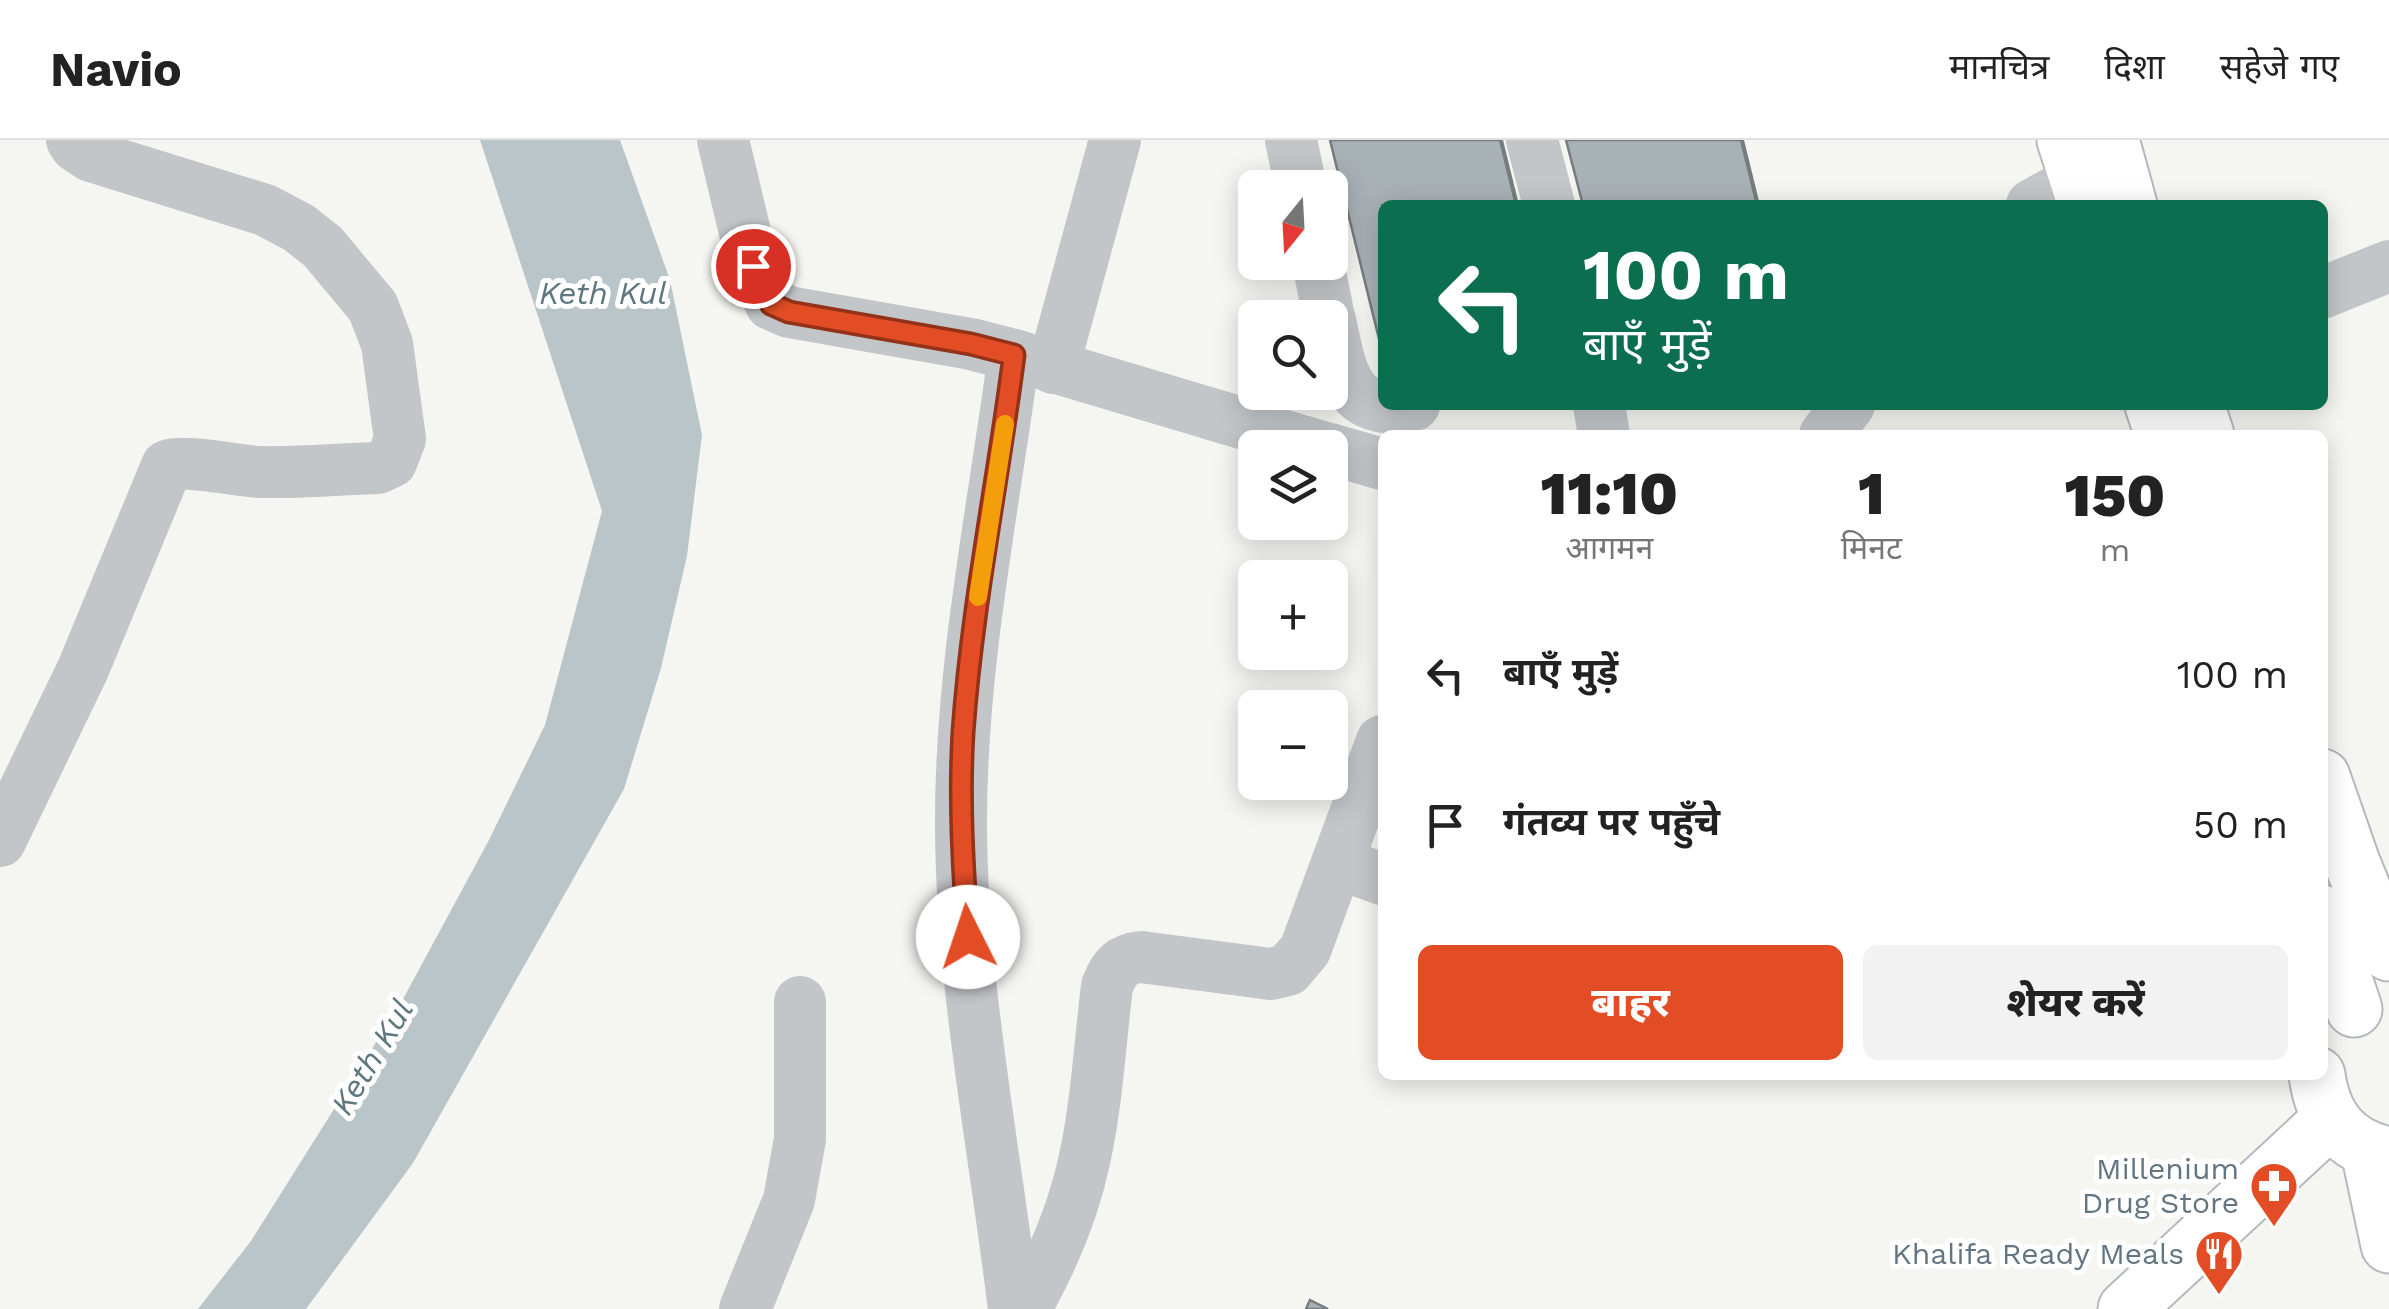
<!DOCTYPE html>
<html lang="hi">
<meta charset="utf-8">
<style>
body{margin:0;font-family:"Work Sans","Noto Sans Devanagari",sans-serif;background:#f2f2f2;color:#222;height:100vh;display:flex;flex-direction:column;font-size:38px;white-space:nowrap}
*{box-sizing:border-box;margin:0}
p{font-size:32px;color:#767676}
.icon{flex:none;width:55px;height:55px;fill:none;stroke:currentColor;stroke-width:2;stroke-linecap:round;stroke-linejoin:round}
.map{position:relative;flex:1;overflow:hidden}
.panel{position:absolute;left:1378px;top:290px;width:950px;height:650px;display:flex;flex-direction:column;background:#fff;border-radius:15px;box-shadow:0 5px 25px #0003}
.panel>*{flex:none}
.hud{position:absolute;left:1378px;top:60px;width:950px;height:210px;border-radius:15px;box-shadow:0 5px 25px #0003;background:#0b6e4f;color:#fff;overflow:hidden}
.needle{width:65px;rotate:198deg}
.controls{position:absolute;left:1238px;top:30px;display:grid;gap:20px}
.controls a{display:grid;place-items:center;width:110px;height:110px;border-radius:15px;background:#fff;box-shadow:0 5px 25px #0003;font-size:50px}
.pin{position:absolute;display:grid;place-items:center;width:85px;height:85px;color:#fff;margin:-42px;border:5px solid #fff;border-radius:50%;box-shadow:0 2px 10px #0007}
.me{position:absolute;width:110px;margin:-55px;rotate:356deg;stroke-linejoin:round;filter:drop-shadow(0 0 8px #0008)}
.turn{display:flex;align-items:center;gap:35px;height:210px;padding:0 40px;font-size:45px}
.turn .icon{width:130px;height:130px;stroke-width:2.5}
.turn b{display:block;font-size:70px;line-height:85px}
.eta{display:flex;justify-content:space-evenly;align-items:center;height:170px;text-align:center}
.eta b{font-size:60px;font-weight:800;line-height:70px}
.primary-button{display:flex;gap:20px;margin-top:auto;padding:20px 40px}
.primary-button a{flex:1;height:115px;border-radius:15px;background:#e24d25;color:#fff;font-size:40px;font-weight:800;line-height:115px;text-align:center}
.primary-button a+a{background:#f2f2f2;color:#222}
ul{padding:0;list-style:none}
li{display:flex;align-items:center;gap:30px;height:150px;padding:0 40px}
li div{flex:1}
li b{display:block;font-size:38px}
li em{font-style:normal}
header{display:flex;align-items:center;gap:60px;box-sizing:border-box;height:140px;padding:0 50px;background:#fff;border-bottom:2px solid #e0e0e0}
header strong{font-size:48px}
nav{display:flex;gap:55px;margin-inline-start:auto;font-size:35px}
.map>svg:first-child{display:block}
</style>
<header>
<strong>Navio</strong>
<nav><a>मानचित्र</a><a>दिशा</a><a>सहेजे गए</a></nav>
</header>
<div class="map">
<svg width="2389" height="1169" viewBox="0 0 2389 1169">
<rect width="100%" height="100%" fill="#f5f5f1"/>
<!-- water -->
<polygon fill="#bac5c9" points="480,0 620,0 670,140 702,295 687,416 661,528 624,649 413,1023 306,1169 198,1169 251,1101 402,861 489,700 545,585 602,371"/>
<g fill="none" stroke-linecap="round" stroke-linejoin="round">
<!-- major casing -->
<g stroke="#b5b9bd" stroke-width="59">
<g id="major">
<polyline points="2065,0 2086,65"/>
<polyline points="2111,0 2129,65"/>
<polyline points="2153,265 2163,295"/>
<polyline points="2196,265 2206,295"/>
<polyline points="2322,637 2352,723 2389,813"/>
<polyline points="2322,773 2354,869"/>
<path d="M2317 935C2323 979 2345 1006 2389 1015"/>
<polyline points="2369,1011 2389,1105"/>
<polyline points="2126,1169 2330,980"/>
</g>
</g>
<!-- minor -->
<g stroke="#c2c6c9" stroke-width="52">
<polyline points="723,0 753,126 771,164 789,172 971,204 1014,215 1325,308"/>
<polyline points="1291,0 1301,48"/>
<polyline points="1532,0 1549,65"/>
<polyline points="2032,65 2077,40 2116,26"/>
<polyline points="1318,122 1329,178"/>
<polyline points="2322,153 2389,126"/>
<path d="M1330 180C1341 233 1347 278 1414 265"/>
<path d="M1014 215C993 372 960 529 961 688 962 849 995 1010 1014 1169"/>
<polyline points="1053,228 1115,0"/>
<polyline points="1599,265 1604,295"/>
<polyline points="1825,295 1849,265"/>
<polyline points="1330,309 1382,324"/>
<path d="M0 701 83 529 167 326C184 319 237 331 260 332 299 333 339 329 378 328L391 322 400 299 387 204 373 167 323 107 299 88 265 70 91 16 76 6 72 0"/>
<polyline points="1338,723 1382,739"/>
<polyline points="745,1169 789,1060 800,999 800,862"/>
<path d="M1025 1169C1052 1122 1074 1070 1085 1017 1097 961 1100 903 1107 846 1114 828 1121 819 1141 817L1271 834 1288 830 1305 810 1382 601"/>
</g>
<!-- major -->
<use href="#major" stroke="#fff" stroke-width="55"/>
</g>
<!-- shaded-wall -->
<g fill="#767c7f">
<polygon points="1500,0 1503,0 1519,65 1516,65"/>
<polygon points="1741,0 1744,0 1760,65 1757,65"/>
</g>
<!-- building -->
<g fill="#a8b1b6" stroke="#767c7f" stroke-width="2.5">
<polygon points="1330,0 1500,0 1516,65 1382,65 1382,211"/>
<polygon points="1566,0 1741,0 1757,65 1583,65"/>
<polygon points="1310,1160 1328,1169 1306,1169"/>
</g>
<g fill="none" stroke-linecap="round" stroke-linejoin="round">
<!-- route casing -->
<g stroke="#933218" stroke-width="25">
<path id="route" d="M753 126 771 164 789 172 971 204 1014 215C998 341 972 465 963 592 959 660 963 728 968 797"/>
</g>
<!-- route -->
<use href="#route" stroke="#e24d25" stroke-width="18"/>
<!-- slow -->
<polyline stroke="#f59e0b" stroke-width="18" points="978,457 1005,284"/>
</g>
<!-- icons -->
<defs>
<g id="pharmacy-pin" transform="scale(2.5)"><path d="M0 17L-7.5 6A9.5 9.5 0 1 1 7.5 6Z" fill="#e24d25" stroke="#fff"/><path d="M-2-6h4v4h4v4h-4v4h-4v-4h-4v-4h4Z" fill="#fff"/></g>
<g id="restaurant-pin" transform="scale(2.5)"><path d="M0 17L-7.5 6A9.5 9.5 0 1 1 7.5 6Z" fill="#e24d25" stroke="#fff"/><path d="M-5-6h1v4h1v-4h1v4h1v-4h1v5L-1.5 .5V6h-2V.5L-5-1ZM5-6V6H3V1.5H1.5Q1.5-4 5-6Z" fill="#fff"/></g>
</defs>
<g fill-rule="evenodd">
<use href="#pharmacy-pin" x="2274" y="1046"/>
<use href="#restaurant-pin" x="2219" y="1114"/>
</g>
<g text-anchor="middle" stroke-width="10" stroke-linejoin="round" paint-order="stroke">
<!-- poi labels -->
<g font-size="30" fill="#647582" stroke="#fff" text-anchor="end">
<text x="2239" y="1039">Millenium<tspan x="2239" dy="34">Drug Store</tspan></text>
<text x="2184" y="1124">Khalifa Ready Meals</text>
</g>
<!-- water labels -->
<g font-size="32" font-style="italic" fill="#5f777f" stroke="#fff">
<text x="603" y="164">Keth Kul</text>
<text transform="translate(372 917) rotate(-59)" y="11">Keth Kul</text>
</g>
</g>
</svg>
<div class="controls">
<a><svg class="needle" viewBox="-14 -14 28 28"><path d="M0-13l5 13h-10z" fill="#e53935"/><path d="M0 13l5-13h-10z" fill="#767676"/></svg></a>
<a><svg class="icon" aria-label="search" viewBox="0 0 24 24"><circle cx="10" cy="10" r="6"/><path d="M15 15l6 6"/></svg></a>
<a><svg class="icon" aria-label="layers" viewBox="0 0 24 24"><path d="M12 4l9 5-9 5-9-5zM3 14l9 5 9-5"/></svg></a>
<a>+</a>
<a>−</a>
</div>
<div class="pin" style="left:753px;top:126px;background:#d93025"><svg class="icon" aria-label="arrive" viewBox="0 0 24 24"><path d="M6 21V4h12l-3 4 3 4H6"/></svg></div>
<svg class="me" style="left:968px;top:797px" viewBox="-20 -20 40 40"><circle r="19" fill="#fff"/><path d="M0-13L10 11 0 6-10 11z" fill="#e24d25"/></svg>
<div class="hud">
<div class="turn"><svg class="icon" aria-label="left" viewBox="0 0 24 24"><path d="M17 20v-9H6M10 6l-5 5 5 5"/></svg><div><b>100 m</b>बाएँ मुड़ें</div></div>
</div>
<section class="panel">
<div class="eta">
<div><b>11:10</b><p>आगमन</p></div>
<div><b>1</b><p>मिनट</p></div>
<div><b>150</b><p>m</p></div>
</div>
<ul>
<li><svg class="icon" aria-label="left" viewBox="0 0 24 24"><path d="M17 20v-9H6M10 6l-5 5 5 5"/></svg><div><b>बाएँ मुड़ें</b></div><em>100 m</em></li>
<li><svg class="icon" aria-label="arrive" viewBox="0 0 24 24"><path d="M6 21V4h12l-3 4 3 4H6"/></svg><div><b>गंतव्य पर पहुँचे</b></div><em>50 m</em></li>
</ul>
<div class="primary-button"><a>बाहर</a><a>शेयर करें</a></div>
</section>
</div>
